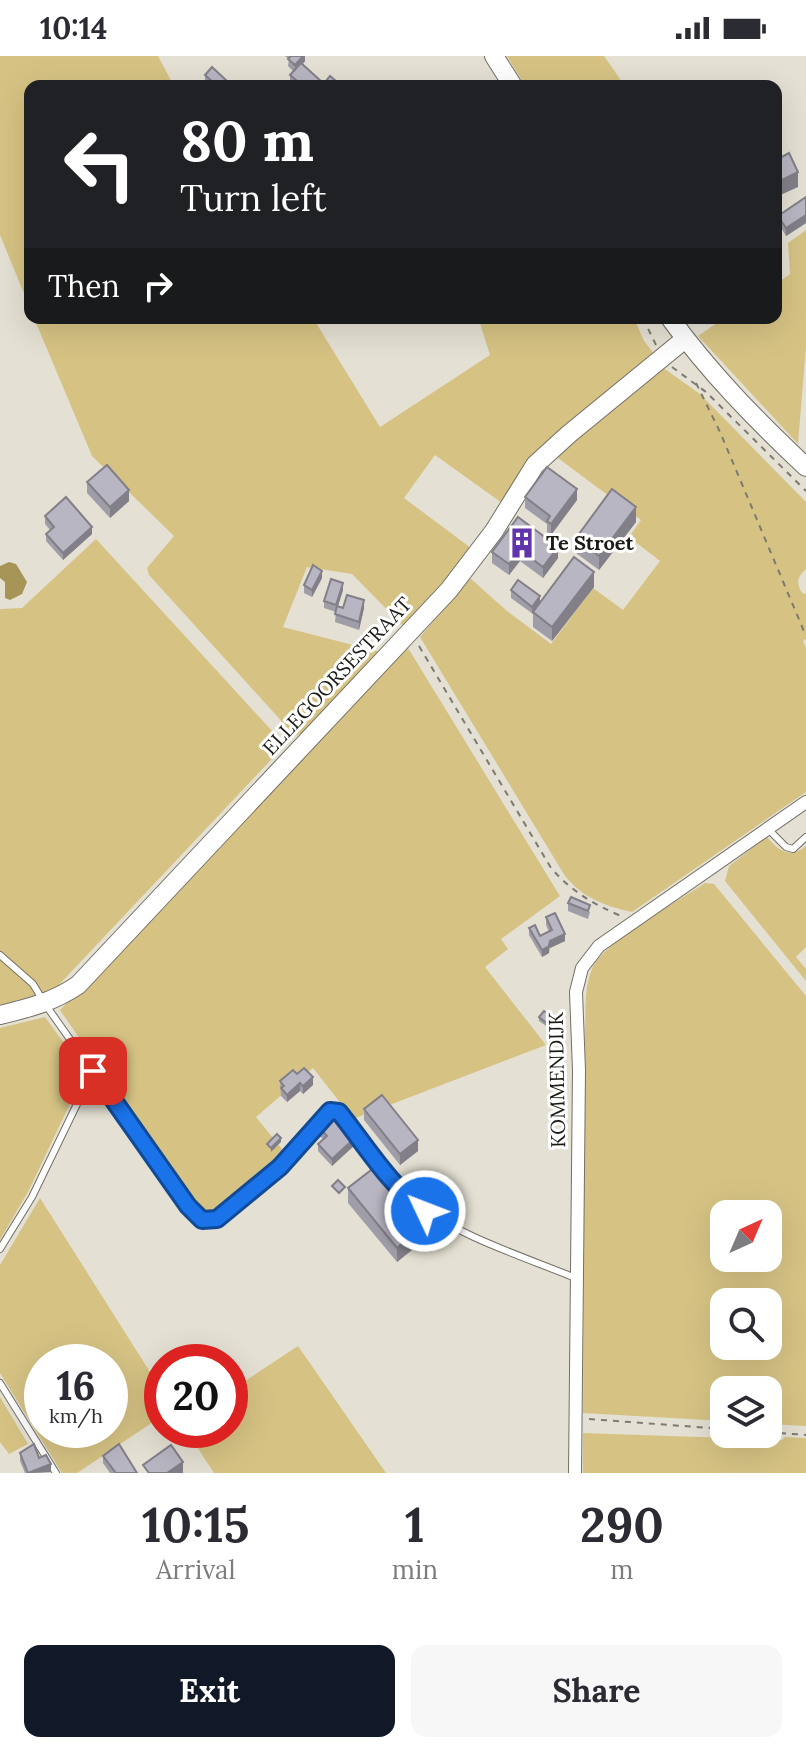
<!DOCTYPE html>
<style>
body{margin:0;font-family:Lora,serif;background:#f7f7f7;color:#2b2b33;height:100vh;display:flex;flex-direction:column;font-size:30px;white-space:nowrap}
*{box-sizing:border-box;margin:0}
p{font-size:26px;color:#7c7c81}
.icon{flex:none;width:44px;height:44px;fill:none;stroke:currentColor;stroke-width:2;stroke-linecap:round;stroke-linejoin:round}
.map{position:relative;height:1417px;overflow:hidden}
.side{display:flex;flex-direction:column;background:#fff;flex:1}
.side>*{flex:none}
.banner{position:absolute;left:24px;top:24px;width:758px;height:244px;border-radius:16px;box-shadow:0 8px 32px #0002;background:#202124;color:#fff;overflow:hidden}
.needle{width:52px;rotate:44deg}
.tools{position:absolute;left:710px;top:1144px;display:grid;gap:16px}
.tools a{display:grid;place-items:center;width:72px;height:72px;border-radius:16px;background:#fff;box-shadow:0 8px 32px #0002;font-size:40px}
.speed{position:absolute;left:24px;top:1288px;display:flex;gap:16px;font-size:40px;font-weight:700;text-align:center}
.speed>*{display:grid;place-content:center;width:104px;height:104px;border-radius:50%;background:#fff;box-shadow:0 8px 32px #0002;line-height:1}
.speed small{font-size:20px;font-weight:400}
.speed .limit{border:12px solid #d22;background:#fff;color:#111}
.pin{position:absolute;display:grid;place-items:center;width:68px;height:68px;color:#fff;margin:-34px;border-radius:16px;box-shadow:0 4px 12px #0006}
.me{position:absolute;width:88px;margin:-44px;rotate:313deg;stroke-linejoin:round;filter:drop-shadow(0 0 6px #0008)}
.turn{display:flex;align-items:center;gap:28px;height:168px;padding:0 24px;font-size:36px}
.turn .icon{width:104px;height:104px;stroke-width:2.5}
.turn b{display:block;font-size:56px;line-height:68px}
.then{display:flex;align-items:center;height:76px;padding:0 24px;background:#0003;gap:16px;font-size:30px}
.eta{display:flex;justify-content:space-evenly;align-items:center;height:136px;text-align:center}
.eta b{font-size:48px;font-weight:700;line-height:56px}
.cta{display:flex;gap:16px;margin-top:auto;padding:16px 24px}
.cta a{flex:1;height:92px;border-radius:16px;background:#111827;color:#fff;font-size:32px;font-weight:700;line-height:92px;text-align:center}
.cta a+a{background:#f7f7f7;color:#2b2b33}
.status{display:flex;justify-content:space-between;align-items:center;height:56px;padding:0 40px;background:#fff;direction:ltr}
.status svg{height:22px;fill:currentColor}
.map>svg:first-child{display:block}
</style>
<div class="status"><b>10:14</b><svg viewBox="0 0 49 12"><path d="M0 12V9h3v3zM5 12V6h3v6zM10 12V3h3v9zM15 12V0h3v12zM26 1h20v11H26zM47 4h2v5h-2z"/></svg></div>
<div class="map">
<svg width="806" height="1417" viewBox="0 0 806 1417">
<rect width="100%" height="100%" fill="#e4e0d3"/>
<!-- green -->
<g fill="#d6c384" fill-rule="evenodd">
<polygon points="0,0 158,0 174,30 30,30 30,252 0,179"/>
<polygon points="507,0 604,0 625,30 525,30"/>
<polygon points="806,174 806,290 798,388 698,280 724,262 776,262 776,228 790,218 788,187"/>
<polygon points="34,262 313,262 380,371 490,299 479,264 481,262 634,262 644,285 655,299 502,447 435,399 404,442 475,495 406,573 352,518 307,511 283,571 384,597 307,675 295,680 149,519 147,512 174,480 92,400"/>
<path d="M662 311 700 338 806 446V513C797 521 796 527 802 537L806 538V583L803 585 806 592V736L632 856C605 850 583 842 565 820L420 581 470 522 507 555 551 588 593 532 623 554 660 505 629 481 641 464 554 399Z"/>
<polygon points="96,483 285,689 54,934 0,949 0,553 22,552"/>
<polygon points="408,592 560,840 501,883 508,893 485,911 546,989 353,1063 313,1012 256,1061 286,1098 219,1157 212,1159 198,1153 60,954"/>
<path d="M767 781C779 795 790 803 806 790V891L796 901 806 913V925L725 825 729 810Z"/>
<path d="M705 827 714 828 806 940V1370L768 1368V1334H724V1365L583 1357 585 974C586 955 584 931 592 913 602 887 680 844 705 827ZM724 1158H768V1202H724ZM724 1246H768V1290H724Z"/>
<polygon points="45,961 85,1016 29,1134 0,1184 0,972"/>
<path d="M40 1142 162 1335V1360L77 1417H62L0 1317V1209ZM42 1306H110V1374H42Z"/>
<polygon points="298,1290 386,1417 214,1417 186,1374 230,1374 230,1335"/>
<polygon points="0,1341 28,1388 9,1398 0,1386"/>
<polygon points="583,1377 782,1384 785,1381 806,1382 806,1417 583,1417"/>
</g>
<!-- water -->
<polygon fill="#a79557" points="9,506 16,508 27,526 22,538 10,544 5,542 5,526 0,522 0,510"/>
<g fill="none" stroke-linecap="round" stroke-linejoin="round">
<!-- lane casing -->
<g stroke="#736f64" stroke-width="8">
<g id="lane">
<polyline points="768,773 786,791 793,793 806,781"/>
<path d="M0 899 33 928 45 948 188 1150 202 1164 217 1163 280 1111 304 1086 330 1055 339 1056 411 1145C460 1181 522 1200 578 1223"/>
<polyline points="0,1193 32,1141 93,1015"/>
<polyline points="0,1327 56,1417"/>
</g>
</g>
<!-- street casing -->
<g stroke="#736f64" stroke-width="14">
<polyline id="street" points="575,1417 579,1014 576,936 582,912 599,890 806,746"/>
</g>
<!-- secondary casing -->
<g stroke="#736f64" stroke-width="20">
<g id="secondary">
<polyline points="494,0 513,30"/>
<path d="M670 262C710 317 756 364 806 411"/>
<path d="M0 959C29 952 53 946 78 929L449 534 494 475 535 409 569 378 685 283"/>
</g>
</g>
<!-- path -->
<g stroke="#7d7a71" stroke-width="2" stroke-dasharray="6 6" stroke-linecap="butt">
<polyline points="643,262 656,289"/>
<polyline points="672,311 706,336 806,435"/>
<polyline points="696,327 720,376 806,580"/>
<path d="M419 590 551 812C571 835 593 848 621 860"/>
<polyline points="589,1363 724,1373"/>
<polyline points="768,1376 806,1379"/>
</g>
<!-- lane -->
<use href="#lane" stroke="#fff" stroke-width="6"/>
<!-- street -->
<use href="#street" stroke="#fff" stroke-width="12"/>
<!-- secondary -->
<use href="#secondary" stroke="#fff" stroke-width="18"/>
</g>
<!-- wall -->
<g fill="#9f9da8">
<polygon points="285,0 305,0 305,5 303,8 322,29 337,30 294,30 290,26 290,19 293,15 288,10 289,3"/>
<polygon points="205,19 228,30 209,30 205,26"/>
<polygon points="806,141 806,167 786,180 778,167 778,160"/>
<polygon points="87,426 129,445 110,462 87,437"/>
<polygon points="525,441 577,444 551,479 547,476 547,468 525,452"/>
<polygon points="45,460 92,478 63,504 46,485 46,478 50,474 45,468"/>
<polygon points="518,461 558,502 543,522 520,505 509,519 492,507 492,496"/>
<polygon points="636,466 599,514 576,497 576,482"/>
<polygon points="322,522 312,541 304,537 304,529"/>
<polygon points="594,531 552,585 533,571 533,558 511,542 511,534 540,546"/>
<polygon points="343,534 338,550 343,552 364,552 359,574 335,566 336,556 324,552 324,545"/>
<polygon points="568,847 590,856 588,863 568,855"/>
<polygon points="546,861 565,885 550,892 549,897 542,901 529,879 529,872 540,880 549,876 546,869"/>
<polygon points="539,961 554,966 549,972 539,965"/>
<polygon points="297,1018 313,1029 303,1038 300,1035 287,1046 281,1040 280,1025"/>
<polygon points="364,1053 418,1095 400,1109 364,1064"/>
<polygon points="316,1068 357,1087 332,1110 318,1095 318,1088 323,1083 316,1076"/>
<polygon points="348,1132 423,1185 397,1206 348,1147"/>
<polygon points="20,1397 39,1402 51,1416 25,1417 20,1405"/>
<polygon points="103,1400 137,1417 110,1417 103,1407"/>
</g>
<!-- shaded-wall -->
<g fill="#827f88">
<polygon points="303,0 305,0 305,5 295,16 295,9"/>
<polygon points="798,116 798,131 776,141 776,127"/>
<polygon points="806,159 806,167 786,180 786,172"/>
<polygon points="780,210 780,217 776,220 776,212"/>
<polygon points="577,433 577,444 551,479 551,468"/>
<polygon points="129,434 129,445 110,462 110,451"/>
<polygon points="636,451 636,466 599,514 599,500"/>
<polygon points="92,471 92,478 63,504 63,497"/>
<polygon points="558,491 558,502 543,522 543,511"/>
<polygon points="520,494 520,505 509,519 509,508"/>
<polygon points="322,515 322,522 312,541 312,534"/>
<polygon points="594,516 594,531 552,585 552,571"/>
<polygon points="343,527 343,534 336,556 336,549"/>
<polygon points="540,540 540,548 532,558 532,551"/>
<polygon points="364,544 364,552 359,574 359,566"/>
<polygon points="565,878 565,885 550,892 550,885"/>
<polygon points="549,890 549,897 542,901 542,894"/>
<polygon points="313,1021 313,1029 303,1038 303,1030"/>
<polygon points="300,1027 300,1035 287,1046 287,1039"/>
<polygon points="357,1080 357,1087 332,1110 332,1103"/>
<polygon points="281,1082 281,1086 271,1096 271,1092"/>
<polygon points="418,1084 418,1095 400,1109 400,1098"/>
<polygon points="423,1170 423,1185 397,1206 397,1192"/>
<polygon points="183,1406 183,1417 167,1417"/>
<polygon points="51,1408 51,1416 30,1417"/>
</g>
<!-- building -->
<g fill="#b9b6c3" stroke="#827f88" stroke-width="2">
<polygon points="291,0 303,0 295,9 288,3"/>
<polygon points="301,7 322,26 318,30 303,30 290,19"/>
<polygon points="212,11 228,26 224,30 217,30 205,19"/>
<polygon points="330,20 337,26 334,30 322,30"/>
<polygon points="789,97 798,116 776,127 776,104"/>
<polygon points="806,141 806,159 786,172 778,160"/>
<polygon points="107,409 129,434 110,451 87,426"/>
<polygon points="547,411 577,433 551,468 547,465 550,460 525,441"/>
<polygon points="612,433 636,451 599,500 576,482"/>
<polygon points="66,441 92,471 63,497 46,478 54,471 45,460"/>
<polygon points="518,461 558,491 543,511 520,494 509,508 492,496"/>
<polygon points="574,501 594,516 552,571 533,556"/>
<polygon points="313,509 322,515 312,534 304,529"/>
<polygon points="331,523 343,527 336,549 324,545"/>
<polygon points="518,524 540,540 532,551 511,534"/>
<polygon points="347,539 364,544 359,566 335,558 337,550 343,552"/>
<polygon points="571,841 590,849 588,855 568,847"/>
<polygon points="555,857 565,878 550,885 549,890 542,894 529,872 535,869 540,880 552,874 546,861"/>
<polygon points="544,955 554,963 549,969 539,961"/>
<polygon points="304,1012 313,1021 303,1030 300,1027 287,1039 281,1032 284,1030 280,1025 293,1014 297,1018"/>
<polygon points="382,1039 418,1084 400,1098 364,1053"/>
<polygon points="332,1053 357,1080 332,1103 318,1088 327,1080 316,1068"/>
<polygon points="277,1078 281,1082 271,1092 267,1088"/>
<polygon points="375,1111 423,1170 397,1192 348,1132"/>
<polygon points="338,1124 345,1131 339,1137 332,1130"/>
<polygon points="34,1388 39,1402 46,1399 51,1408 28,1417 20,1397"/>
<polygon points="119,1388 137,1417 116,1417 103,1400"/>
<polygon points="171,1389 183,1406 167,1417 149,1417 143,1409"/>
</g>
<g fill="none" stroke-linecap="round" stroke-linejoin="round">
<!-- route casing -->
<g stroke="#114b97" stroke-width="20">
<path id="route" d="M93 1015 188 1150 202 1164 217 1163 280 1111 330 1055 339 1056C366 1090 390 1130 425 1155"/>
</g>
<!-- route -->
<use href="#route" stroke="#1a73e8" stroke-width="14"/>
</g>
<!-- icons -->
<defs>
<g id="building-bare" transform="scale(2.4)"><path d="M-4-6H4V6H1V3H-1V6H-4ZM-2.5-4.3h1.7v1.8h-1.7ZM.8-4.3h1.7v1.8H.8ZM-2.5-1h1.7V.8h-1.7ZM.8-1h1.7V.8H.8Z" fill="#6234ac" stroke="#fff" stroke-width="2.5" paint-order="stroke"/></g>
</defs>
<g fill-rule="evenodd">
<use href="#building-bare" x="522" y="487"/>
</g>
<g text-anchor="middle" stroke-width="6" stroke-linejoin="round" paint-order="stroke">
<!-- poi labels -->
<g font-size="20" font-weight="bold" fill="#1b1a15" stroke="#fff" text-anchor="start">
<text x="546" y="494">Te Stroet</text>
</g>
<!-- street labels -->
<g font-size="20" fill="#1b1a15" stroke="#fff">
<text transform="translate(337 620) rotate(-47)" y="7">ELLEGOORSESTRAAT</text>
<text transform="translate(557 1024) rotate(-91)" y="7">KOMMENDIJK</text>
</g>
</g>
</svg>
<div class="tools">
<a><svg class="needle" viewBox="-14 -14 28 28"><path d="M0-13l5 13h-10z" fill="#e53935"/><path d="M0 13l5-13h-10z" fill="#7c7c81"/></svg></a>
<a><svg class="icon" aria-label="search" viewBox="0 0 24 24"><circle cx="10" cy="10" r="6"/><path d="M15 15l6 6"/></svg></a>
<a><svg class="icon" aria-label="layers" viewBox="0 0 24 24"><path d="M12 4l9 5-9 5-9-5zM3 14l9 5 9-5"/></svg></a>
</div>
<div class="speed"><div>16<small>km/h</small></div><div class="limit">20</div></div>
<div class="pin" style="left:93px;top:1015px;background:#d93025"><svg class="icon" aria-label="arrive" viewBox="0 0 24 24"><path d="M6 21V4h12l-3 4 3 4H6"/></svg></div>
<svg class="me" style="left:425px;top:1155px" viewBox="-20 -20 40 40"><circle r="17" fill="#1a73e8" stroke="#fff" stroke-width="3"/><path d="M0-11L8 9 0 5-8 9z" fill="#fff"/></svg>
<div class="banner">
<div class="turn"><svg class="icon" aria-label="left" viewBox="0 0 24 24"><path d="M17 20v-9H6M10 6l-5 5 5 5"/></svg><div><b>80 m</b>Turn left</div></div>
<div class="then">Then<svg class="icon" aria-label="right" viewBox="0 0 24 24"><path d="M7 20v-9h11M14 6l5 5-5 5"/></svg></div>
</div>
</div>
<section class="side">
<div class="eta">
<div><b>10:15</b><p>Arrival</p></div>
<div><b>1</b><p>min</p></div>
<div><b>290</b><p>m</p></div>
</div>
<div class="cta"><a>Exit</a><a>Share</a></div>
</section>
